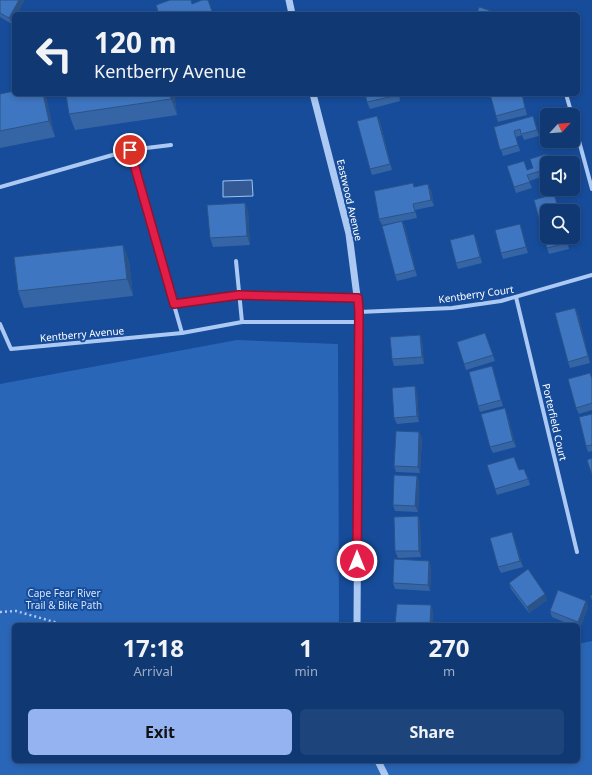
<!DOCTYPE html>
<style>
body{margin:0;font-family:"Noto Sans",sans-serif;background:#1e447c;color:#f1f3f6;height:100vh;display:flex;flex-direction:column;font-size:15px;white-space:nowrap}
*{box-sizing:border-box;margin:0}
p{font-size:13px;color:#9cacc5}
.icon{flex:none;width:22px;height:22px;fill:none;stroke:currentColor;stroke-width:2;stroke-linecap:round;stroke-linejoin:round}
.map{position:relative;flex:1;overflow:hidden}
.panel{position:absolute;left:12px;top:623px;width:568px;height:140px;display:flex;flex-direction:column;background:#103974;border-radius:6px;box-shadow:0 2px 6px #0003,0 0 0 1px #305386}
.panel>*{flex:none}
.guide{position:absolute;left:12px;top:12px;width:568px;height:84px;border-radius:6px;box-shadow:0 2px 6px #0003,0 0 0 1px #305386;background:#103974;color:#f1f3f6;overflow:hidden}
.needle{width:26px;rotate:64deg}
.controls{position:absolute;left:540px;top:108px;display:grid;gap:8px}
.controls a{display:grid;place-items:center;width:40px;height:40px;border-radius:6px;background:#103974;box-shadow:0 2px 6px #0003,0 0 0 1px #305386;font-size:20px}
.pin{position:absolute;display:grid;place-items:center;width:34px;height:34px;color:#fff;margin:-17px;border:2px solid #fff;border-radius:50%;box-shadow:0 1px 4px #0007}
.me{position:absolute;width:44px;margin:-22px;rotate:0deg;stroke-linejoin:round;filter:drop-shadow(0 0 3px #0008)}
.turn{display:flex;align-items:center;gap:14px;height:84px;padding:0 16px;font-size:18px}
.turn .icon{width:52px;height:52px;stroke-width:2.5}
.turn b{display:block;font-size:28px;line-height:34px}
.eta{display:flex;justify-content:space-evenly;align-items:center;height:68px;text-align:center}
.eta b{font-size:24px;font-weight:700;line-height:28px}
.button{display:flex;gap:8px;margin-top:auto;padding:8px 16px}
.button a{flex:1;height:46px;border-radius:6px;background:#95b2f1;color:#111;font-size:16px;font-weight:700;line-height:46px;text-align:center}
.button a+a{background:#1e447c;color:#f1f3f6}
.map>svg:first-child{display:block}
</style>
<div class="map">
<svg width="592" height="775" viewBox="0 0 592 775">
<rect width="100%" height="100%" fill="#164c9a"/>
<!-- green -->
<polygon fill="#2a66b8" points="237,340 338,344 339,625 14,625 14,761 578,761 578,644 592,641 592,775 0,775 0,384"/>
<!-- water -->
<polygon fill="#335a94" stroke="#9ec4f5" points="252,180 253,196 223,197 223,181"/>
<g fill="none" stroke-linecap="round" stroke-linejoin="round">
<!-- path -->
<polyline stroke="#abc9f2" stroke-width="2.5" stroke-dasharray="2 3" stroke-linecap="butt" points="0,612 16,611 65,625"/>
<!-- minor -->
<g stroke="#abc9f2" stroke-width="4">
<polyline points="566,94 572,115"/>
<polyline points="573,119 592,189"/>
<polyline points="0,187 130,150 171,145"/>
<polyline points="236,261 242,322"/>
<polyline points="516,297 577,552"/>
<polyline points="174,304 239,295 357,298"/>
<polyline points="359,312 452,308 501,301 592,275"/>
<polyline points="0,324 11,349 182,333 130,150"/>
<polyline points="182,333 242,322 359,322"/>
</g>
<!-- tertiary -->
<g stroke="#abc9f2" stroke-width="7">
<polyline points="289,0 292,14"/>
<polyline points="313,94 349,234 359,312 357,625"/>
<polyline points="378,761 385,775"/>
</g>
</g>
<!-- wall -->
<g fill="#3665a6">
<polygon points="0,0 14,14 14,19 12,24 0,17"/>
<polygon points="0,94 45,94 47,102 55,137 0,148"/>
<polygon points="66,94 174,94 177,115 75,130 69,114"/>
<polygon points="399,94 400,101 370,109 367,102"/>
<polygon points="522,94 527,115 498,122 496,116"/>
<polygon points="377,116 380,122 392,170 372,175 370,169"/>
<polygon points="535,122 539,136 524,140 522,135 516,137 520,151 503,156 494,127"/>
<polygon points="547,163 547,175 529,181 532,188 516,193 507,166 527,170"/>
<polygon points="413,183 414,187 431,190 434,206 415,210 417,218 382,225 379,219"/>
<polygon points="554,194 559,211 547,211 547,237 566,237 569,249 549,254 547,248 534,200"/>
<polygon points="245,203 248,212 250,245 213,247 210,238"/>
<polygon points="402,221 405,227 417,276 397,281 395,275"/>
<polygon points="522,230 528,253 503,259 501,253"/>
<polygon points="474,234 477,241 482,263 458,269 456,263"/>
<polygon points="123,245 129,262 133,296 24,308 18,291"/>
<polygon points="575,308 578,314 590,363 570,368 568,362"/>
<polygon points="485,333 495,361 466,370 457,342"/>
<polygon points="420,335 422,341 424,364 394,366 392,359"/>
<polygon points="492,366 494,372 503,406 480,412 478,406"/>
<polygon points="590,373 592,378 592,410 579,414 576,408"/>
<polygon points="417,392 419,422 397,424 394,418"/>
<polygon points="507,414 516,447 493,453 490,447"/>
<polygon points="592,414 592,451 588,452 586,446"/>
<polygon points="422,438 420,473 396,472 394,466"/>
<polygon points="527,475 530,485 497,495 495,489"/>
<polygon points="417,476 419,482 418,512 395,511 393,505"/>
<polygon points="418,516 420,522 421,557 398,558 395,551"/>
<polygon points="512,532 523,567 501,573 498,567"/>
<polygon points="431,567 430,591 395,589 393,583"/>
<polygon points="509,583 547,600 529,613 511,589"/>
<polygon points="586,601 588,607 580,628 578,628 578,625 571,625 552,617 550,611"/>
</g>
<!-- shaded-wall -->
<g fill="#2c5387">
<polygon points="19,0 25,0 17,14 14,14 14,19 12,24 9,18"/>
<polygon points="43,94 45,94 47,102 55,137 49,121"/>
<polygon points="170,94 174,94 177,115 171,99"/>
<polygon points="377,116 380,122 392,170 390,164"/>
<polygon points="428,184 431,190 434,206 431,200"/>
<polygon points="245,203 248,212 250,245 247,236"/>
<polygon points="402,221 405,227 417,276 415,270"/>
<polygon points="520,224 522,230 528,253 526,247"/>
<polygon points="474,234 477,241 482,263 480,257"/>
<polygon points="123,245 129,262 133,296 127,279"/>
<polygon points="575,308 578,314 590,363 588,356"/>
<polygon points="420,335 422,341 424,364 422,357"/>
<polygon points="492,366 494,372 503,406 501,400"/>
<polygon points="415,386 417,392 419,422 417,416"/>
<polygon points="505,408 507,414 516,447 513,441"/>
<polygon points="419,432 422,438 420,473 418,467"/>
<polygon points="417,476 419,482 418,512 415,506"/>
<polygon points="418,516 420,522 421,557 419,551"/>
<polygon points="512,532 514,538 523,567 520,561"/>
<polygon points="429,561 431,567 430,591 428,585"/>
<polygon points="545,594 547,600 529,613 527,607"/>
<polygon points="586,601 588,607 580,628 578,622"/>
<polygon points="431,605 433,611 433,625 430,625"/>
</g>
<!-- building -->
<g fill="#3f76c1" stroke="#2c5387">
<polygon points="0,0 19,0 9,18 0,13"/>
<polygon points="170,0 191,0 192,4 202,0 208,0 213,14 159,14 156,5"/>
<polygon points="479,7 500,14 477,14"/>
<polygon points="14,91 14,94 43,94 49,121 0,131 0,94"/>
<polygon points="66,94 170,94 171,99 69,114"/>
<polygon points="365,94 398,94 398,95 367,102"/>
<polygon points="490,94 522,94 525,108 496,116"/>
<polygon points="377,116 390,164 370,169 357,121"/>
<polygon points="533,116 537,130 521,134 520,129 514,131 518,145 500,150 494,127"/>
<polygon points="546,154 549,163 547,163 547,169 527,175 530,182 514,187 507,166 524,161 527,170 533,168 530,159"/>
<polygon points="413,183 414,187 428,184 431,200 413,204 415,212 379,219 374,191"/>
<polygon points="554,194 559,211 547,211 547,237 565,237 567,243 547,248 534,200"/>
<polygon points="245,203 247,236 210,238 207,205"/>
<polygon points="402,221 415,270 395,275 382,226"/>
<polygon points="520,224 526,247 501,253 495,230"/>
<polygon points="474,234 480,257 456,263 450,240"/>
<polygon points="123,245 127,279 18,291 14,257"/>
<polygon points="575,308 588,356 568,362 555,313"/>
<polygon points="485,333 493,355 464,364 457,342"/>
<polygon points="420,335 422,357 392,359 390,337"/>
<polygon points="492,366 501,400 478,406 469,372"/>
<polygon points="590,373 592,379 592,403 576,408 568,379"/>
<polygon points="415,386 417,416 394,418 392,388"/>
<polygon points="505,408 513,441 490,447 481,414"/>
<polygon points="592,414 592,445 586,446 579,417"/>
<polygon points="396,431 419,432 418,467 394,466"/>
<polygon points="514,457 519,470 524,469 528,479 495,489 487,465"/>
<polygon points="592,458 592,475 587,460"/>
<polygon points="394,475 417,476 415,506 393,505"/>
<polygon points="418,516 419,551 395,551 394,517"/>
<polygon points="512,532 520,561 498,567 490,538"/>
<polygon points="394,559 429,561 428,585 393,583"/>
<polygon points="528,569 545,594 527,607 509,583"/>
<polygon points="558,590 586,601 578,622 550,611"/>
<polygon points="592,595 592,600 590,596"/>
<polygon points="397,604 431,605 430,625 395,625"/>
</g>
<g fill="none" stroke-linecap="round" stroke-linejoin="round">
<!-- route casing -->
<g stroke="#92132f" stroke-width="10">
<polyline id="route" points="130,150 174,304 239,295 358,298 359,312 357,561"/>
</g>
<!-- route -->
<use href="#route" stroke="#e11d48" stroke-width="7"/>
</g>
<g text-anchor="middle" stroke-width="4" stroke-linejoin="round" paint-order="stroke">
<!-- street labels -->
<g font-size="10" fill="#fff" stroke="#164c9a">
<text transform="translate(350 200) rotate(77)" y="4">Eastwood Avenue</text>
<text transform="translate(476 294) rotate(-8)" y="4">Kentberry Court</text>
<text transform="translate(82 334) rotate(-5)" y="4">Kentberry Avenue</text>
<text transform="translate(555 422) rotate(77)" y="4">Porterfield Court</text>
</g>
<!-- park labels -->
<g font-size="10" fill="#d3e5fc" stroke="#164c9a">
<text x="64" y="597">Cape Fear River<tspan x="64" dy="12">Trail &amp; Bike Path</tspan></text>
</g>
</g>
</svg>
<div class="controls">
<a><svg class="needle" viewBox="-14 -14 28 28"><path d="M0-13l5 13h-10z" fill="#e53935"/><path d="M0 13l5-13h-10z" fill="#9cacc5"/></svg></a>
<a><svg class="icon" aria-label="sound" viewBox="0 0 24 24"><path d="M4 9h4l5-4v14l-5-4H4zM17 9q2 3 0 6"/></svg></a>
<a><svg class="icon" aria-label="search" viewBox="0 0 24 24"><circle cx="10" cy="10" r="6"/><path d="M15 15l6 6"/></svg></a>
</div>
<div class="pin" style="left:130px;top:150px;background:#d93025"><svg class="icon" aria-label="arrive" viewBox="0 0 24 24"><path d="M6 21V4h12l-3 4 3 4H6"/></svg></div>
<svg class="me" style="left:357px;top:561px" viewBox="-20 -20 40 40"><circle r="17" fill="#e11d48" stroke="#fff" stroke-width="3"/><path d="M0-11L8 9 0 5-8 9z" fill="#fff"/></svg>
<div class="guide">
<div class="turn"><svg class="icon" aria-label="left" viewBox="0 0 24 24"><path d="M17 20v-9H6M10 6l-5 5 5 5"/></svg><div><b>120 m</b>Kentberry Avenue</div></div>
</div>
<section class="panel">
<div class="eta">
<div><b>17:18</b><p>Arrival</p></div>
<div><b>1</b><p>min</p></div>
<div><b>270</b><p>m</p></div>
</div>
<div class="button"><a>Exit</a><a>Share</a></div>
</section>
</div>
